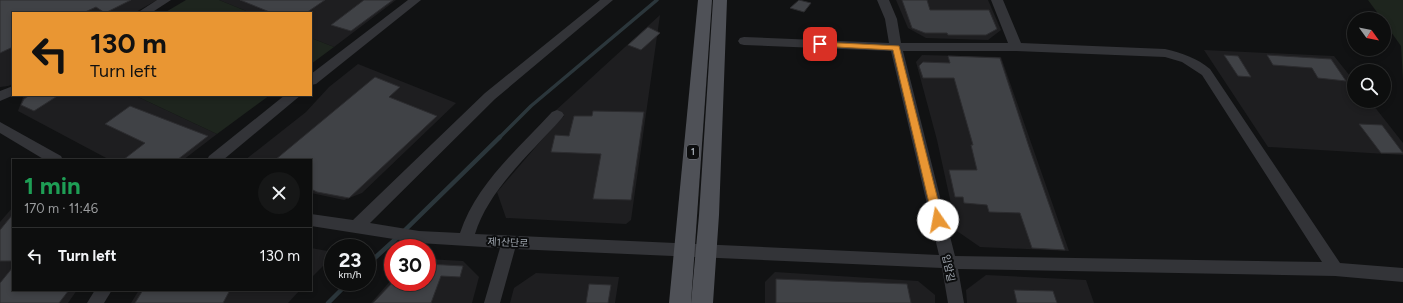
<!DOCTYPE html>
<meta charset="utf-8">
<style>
body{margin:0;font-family:Figtree,"Noto Sans KR",sans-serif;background:#161717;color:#f1f3f6;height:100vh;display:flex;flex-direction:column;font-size:15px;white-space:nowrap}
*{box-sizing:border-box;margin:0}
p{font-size:13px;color:#9a9c9e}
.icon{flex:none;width:22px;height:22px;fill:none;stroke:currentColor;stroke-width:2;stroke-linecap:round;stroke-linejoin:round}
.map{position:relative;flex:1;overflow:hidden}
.sheet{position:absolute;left:12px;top:159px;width:300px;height:132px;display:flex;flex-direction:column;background:#0d0e0e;border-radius:0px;box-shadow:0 2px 6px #0003,0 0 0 1px #2d2e2e}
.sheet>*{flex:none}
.hud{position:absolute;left:12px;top:12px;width:300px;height:84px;border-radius:0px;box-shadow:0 2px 6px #0003,0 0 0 1px #2d2e2e;background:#e99633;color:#111;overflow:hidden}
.needle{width:26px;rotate:123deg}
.tools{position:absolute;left:1347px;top:12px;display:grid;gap:8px}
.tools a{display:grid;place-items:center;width:44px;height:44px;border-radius:50%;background:#0d0e0e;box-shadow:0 2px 6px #0003,0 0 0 1px #2d2e2e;font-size:20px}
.speed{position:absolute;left:324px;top:239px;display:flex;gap:8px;font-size:20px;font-weight:700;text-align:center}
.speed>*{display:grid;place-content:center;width:52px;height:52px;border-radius:50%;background:#0d0e0e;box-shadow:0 2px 6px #0003,0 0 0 1px #2d2e2e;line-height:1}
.speed small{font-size:10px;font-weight:400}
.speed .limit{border:6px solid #d22;background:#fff;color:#111}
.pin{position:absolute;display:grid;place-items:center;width:34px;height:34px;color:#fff;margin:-17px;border-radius:8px;box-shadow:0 2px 6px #0006}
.me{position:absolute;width:44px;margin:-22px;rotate:348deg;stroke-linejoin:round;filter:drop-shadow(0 0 3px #0008)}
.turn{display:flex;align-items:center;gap:14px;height:84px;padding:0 12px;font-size:18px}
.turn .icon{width:52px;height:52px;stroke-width:2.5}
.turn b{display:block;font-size:28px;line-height:34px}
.round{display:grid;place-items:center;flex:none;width:42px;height:42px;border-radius:21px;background:#161717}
.overview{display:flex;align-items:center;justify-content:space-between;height:68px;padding:0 12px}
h1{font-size:24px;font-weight:700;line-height:30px;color:#1e9e55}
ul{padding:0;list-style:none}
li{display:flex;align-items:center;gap:12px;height:56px;padding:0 12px;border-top:1px solid #2d2e2e}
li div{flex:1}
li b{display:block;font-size:15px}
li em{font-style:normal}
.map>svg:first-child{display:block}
</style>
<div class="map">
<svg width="1403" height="303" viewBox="0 0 1403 303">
<rect width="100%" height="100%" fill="#111213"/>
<!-- built -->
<g fill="#1e1e20">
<polygon points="0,0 157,0 134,13 13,13 13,84 8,86 0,87"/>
<polygon points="219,0 396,0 334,47 311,38 311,13 251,13"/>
<polygon points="896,0 988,0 1001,30 988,40 926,38 908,28"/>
<polygon points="660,15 631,220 626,224 506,218 497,192 551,129 564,116 554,112"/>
<polygon points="1204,50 1334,56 1354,81 1354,101 1370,101 1403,143 1403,155 1268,147"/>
<polygon points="922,55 1001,57 1069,251 980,247 957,231 937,140 916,62"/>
<polygon points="358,64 456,103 362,193 344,200 311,193 311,160 245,160 306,112 329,87"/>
<polygon points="27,95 134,95 217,134 183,160 110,160 18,111 23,97"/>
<polygon points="13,207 13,290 77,290 68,303 0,303 0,222"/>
<polygon points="311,248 333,252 333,256 311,278"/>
<polygon points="427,259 463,261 479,277 472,303 371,303 393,278 393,282 427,282"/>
<polygon points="775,272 918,281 935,295 935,303 765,303 765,282"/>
<polygon points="536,273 619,277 615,303 510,303 514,288"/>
<polygon points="986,275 1086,280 1094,303 967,303 966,290"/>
<polygon points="139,290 300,290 288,303 131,303"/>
</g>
<!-- green -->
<g fill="#1e251e">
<polygon points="186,0 219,0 251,13 164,13"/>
<polygon points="1368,0 1403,0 1403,80 1401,46 1384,22 1384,19 1382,19"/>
<polygon points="311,38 334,47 311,64"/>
<polygon points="134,95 270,95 217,134"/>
</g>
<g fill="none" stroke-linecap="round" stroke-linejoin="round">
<!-- stream-far1 -->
<polyline stroke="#2b363b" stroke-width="3.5" points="499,138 531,106 657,0"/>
<!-- stream -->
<g stroke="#2b363b" stroke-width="4.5">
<polyline points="404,231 500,137"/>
<polyline points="367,265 399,236"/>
<polyline points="328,303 349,282"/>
</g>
</g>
<!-- building -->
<g fill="#404246" stroke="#2c2c2f">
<polygon points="0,0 131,0 105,13 96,7 83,13 13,13 13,47 0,53"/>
<polygon points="240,0 325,0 306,13 272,13"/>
<polygon points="364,0 393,0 351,31 331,25"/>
<polygon points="799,0 811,3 804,12 790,8"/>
<polygon points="902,0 927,0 930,10 989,10 997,29 986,35 948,35 947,33 925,33 912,28"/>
<polygon points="648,27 660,33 641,50 628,45"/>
<polygon points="1224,55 1238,56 1251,77 1238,76"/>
<polygon points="1267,55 1331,59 1346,81 1318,78 1312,68 1273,65"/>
<polygon points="948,56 1000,58 1029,147 1065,250 1032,248 1020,213 989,212 987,205 964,203 963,197 955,197 949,170 977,170 971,145 973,145 954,78 923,78 919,66 923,62 950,63"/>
<polygon points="375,77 400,87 389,97 437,116 349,198 317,192 311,189 311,160 275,160"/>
<polygon points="30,95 59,95 34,111 21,105 24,99"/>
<polygon points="130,106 208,136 177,160 123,160 145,143 105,124"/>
<polygon points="593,111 644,112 631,200 593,199 601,154 551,152 555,135 569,136 574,116 592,116"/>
<polygon points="1359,124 1382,125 1403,153 1381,153"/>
<polygon points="13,214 13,261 0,261 0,230"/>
<polygon points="427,264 463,266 460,277 441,276 431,303 373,303 393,282 427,282"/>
<polygon points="13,267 13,290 69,290 59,303 0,303 0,283"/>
<polygon points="776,279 907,284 911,303 776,303"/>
<polygon points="589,284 611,285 608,303 586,303"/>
<polygon points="143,290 230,290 223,303 135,303"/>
<polygon points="1014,290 1053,291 1057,303 1017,303"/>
</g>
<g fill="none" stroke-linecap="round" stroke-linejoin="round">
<!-- minor -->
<g fill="#333438" fill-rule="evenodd">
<polygon points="157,0 171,0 151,13 137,13"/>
<polygon points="408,0 421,0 316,84 311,85 311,74"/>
<path d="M600 0H613L495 99 370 223 419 231 460 233C476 184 518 149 552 112L557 110 562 112 564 115 562 118C531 153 489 189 475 234L939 255 891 51 744 45 740 44 738 41 740 38 744 37 889 43 885 19 877 0H889L897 19 901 43H1008L991 0H1003L1021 43 1165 49C1182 53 1197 58 1210 69L1340 263 1403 268V282L1335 276 958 269 964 303H948L942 268 515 249 500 303H484L500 248 419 243 311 226V214L353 220 485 93ZM903 51H1016L1165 57 1182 62 1202 75 1322 262 955 256Z"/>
<polygon points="13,86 14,95 0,101 0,91"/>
<polygon points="285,95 301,95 223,160 207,160 209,156"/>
<polygon points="0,122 61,156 63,160 45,160 0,133"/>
<polygon points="95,290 112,290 104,303 87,303"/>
</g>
<!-- major -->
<g fill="#4f5157" fill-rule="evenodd">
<polygon points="698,0 712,0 691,303 669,303"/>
<polygon points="713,0 727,0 719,215 713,303 691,303 699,215"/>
</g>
</g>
<!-- route -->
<polygon fill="#e99633" stroke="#976221" points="820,42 899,46 943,220 941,223 934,223 933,220 893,50 817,46 817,43"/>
<g text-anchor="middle" stroke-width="4" stroke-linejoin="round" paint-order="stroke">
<!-- shield labels -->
<rect fill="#0c0d0e" stroke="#767b82" stroke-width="1" x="687" y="145" width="12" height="14" rx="3"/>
<g font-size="9" font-weight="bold" fill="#a3aab3">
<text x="693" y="155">1</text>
</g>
<!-- street labels -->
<g font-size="10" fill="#a3aab3" stroke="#0c0d0e">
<text transform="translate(508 242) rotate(3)" y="4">제1산단로</text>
<text transform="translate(949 268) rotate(78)" y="4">입암길</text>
</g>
</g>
</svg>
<div class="tools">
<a><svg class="needle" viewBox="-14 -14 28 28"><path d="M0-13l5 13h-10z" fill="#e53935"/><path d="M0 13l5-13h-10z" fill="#9a9c9e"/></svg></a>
<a><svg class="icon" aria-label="search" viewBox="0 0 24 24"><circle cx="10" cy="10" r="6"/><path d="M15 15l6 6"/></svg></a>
</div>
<div class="speed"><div>23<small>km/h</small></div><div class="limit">30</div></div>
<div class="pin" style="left:820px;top:44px;background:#d93025"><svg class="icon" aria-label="arrive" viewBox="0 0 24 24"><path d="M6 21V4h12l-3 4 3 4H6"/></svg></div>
<svg class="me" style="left:938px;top:220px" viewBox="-20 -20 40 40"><circle r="19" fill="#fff"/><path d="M0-13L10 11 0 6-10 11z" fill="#e99633"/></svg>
<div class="hud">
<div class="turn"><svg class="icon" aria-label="left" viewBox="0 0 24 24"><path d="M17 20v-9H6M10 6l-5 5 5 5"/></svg><div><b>130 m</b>Turn left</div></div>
</div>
<section class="sheet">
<div class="overview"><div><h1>1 min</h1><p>170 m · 11:46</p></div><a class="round"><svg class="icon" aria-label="close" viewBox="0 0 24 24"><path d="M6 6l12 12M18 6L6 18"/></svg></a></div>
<ul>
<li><svg class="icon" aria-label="left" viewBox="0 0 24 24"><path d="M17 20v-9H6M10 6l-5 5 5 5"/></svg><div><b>Turn left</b></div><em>130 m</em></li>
</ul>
</section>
</div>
